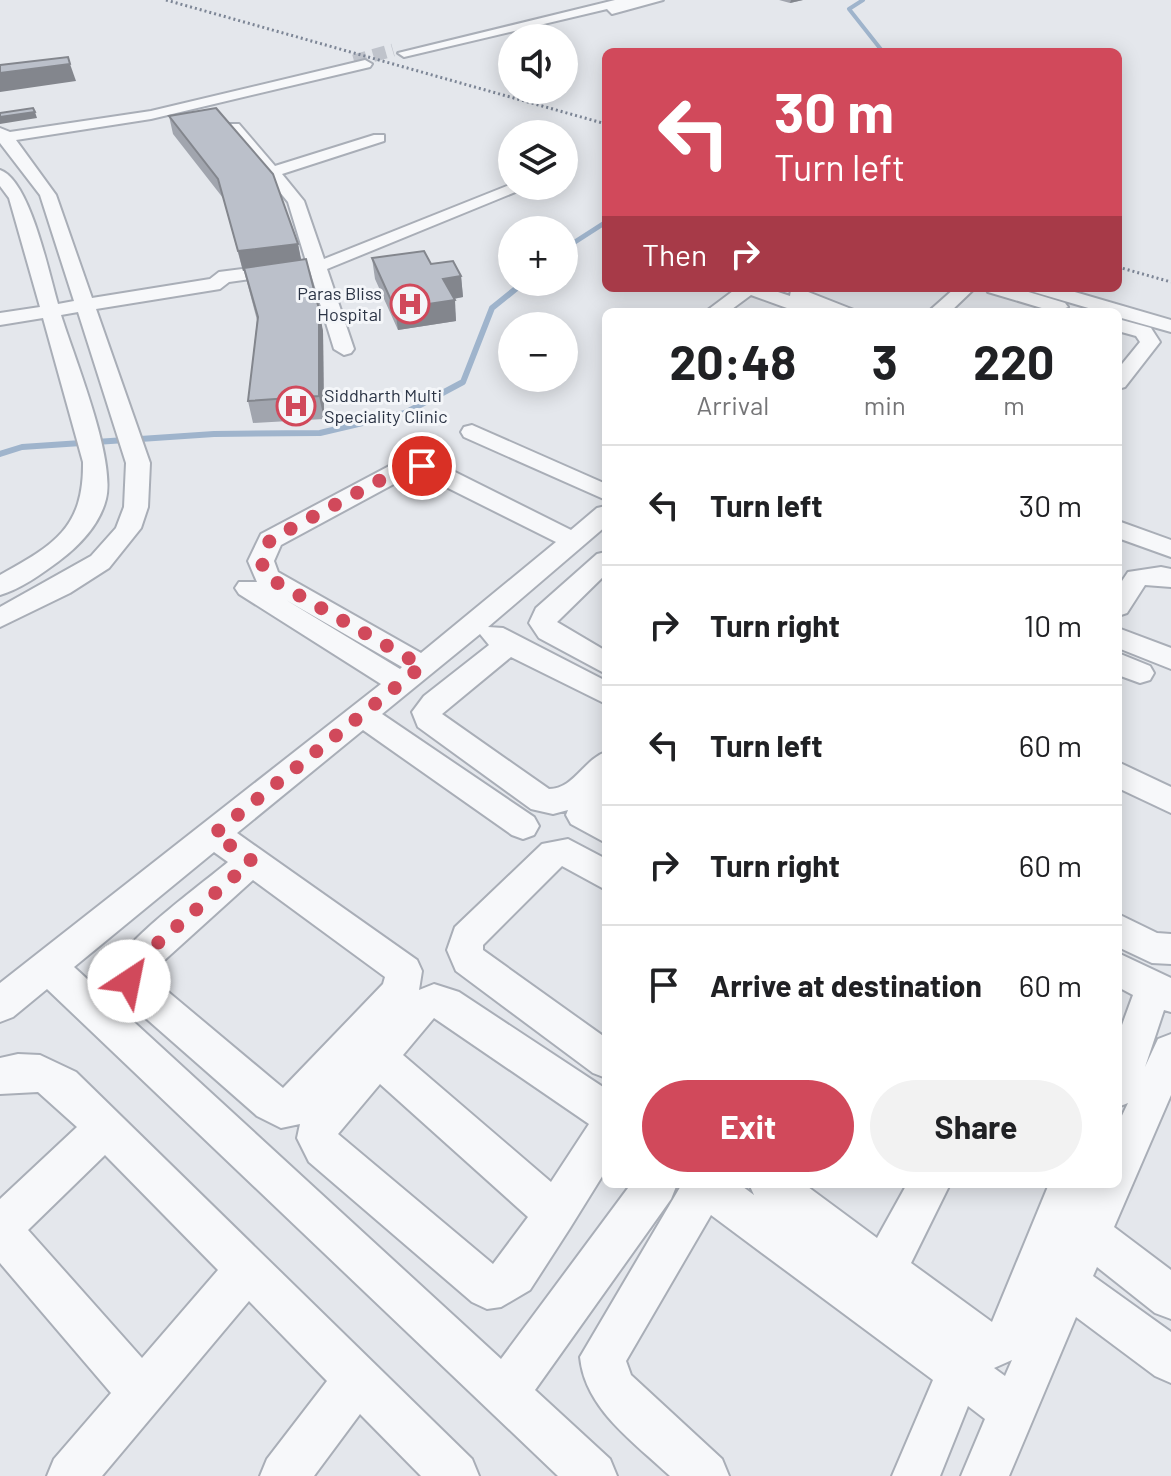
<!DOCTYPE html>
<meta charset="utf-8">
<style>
body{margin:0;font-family:Barlow,sans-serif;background:#f2f2f2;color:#202124;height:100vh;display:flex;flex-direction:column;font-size:30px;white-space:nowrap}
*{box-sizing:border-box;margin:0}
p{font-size:26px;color:#757577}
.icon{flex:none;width:44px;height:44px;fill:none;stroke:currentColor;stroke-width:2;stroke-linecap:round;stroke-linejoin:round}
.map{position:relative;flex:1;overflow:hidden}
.side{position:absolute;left:602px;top:308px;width:520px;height:880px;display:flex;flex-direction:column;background:#fff;border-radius:12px;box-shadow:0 4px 20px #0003}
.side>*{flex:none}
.guide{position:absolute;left:602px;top:48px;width:520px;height:244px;border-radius:12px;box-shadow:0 4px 20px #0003;background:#d1495b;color:#fff;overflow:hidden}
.buttons{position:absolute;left:498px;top:24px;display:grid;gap:16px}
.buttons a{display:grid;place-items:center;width:80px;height:80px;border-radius:50%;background:#fff;box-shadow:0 4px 20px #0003;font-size:40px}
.pin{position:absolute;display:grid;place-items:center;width:68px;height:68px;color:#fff;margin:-34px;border:4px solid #fff;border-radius:50%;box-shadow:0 2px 8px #0007}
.me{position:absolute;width:88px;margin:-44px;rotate:34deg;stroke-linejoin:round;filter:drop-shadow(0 0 6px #0008)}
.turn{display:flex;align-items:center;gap:28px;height:168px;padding:0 40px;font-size:36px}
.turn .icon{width:104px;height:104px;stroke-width:2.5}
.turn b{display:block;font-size:56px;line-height:68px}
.then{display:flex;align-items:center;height:76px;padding:0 40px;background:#0003;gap:16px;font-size:30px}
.eta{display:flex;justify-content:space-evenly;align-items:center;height:136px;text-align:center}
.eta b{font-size:48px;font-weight:700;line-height:56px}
.button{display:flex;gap:16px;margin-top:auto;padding:16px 40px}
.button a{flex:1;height:92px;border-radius:48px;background:#d1495b;color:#fff;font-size:32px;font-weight:700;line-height:92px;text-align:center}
.button a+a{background:#f2f2f2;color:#202124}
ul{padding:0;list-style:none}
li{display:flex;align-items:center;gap:24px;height:120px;padding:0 40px;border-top:2px solid #e0e0e0}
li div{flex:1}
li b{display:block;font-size:30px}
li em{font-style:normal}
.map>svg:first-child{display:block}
</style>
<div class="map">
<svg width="1171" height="1476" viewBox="0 0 1171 1476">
<rect width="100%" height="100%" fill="#e4e7ec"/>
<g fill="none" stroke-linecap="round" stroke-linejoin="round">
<!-- stream-far2 -->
<polyline stroke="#9fb4cc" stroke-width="4" points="863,0 849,9 883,52"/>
<!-- stream-far1 -->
<g stroke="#9fb4cc" stroke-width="5">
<polyline points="564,249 606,222"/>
<polyline points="521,285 524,282"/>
</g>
<!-- stream -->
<polyline stroke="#9fb4cc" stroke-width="6" points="0,454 22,447 214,434 320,433 405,413 463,382 492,308 523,283"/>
<!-- minor-tunnel -->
<polyline stroke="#bfc3cb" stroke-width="13" stroke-dasharray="13 7" stroke-linecap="butt" points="354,61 393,50"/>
<!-- minor casing -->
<g stroke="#a9aeb7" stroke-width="4">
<g id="minor">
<polygon points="615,0 663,0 612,14 607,9 404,57 398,53"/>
<path d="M365 60 372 64 370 67 151 119 16 140 56 195 92 298 210 279 219 272 306 261 288 202 229 130V124H239L275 166 374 135H384V141L282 174 304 201 324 259 512 184 530 186 327 269 354 349 351 353 344 355 334 349 310 271 229 282 220 289 96 309 150 463 148 507 141 528 109 568 70 593 0 627V607L91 556 116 528 124 507 126 463 78 312 61 315C74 357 116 459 106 499 100 524 79 546 59 561 41 574 21 589 0 595V575C54 545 84 528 83 462L43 318 0 325V313L40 307 9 198 0 186V170C30 180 49 274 58 304L74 301 40 195 0 143V128L10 132 151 111Z"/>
<polygon points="737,288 766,288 790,296 791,290 798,288 859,312 798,312 751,295 728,312 705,312"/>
<polygon points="955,288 975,288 950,312 928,312"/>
<polygon points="986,288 1015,288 1065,303 1068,307 1055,312 988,292"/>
<polygon points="1032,288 1061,288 1171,320 1171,332 1118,317 1118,312 1102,312 1034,292"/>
<polygon points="1118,319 1151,328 1160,342 1125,387 1118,389 1118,369 1140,342 1136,336 1118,331"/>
<polygon points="472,425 606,484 606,500 464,437 461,432 464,427"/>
<path d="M415 458 439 464 571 530 597 508 606 506V526L488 627 503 628 606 681V704L511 657 442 714 549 789C574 789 584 759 606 752V843L571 824 566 815 568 810 553 814 531 809 418 727 412 712 424 696 489 645 480 634 382 714 534 817 539 826 534 835 523 839 512 835 363 730 237 833 417 960 422 971 419 990 434 984 459 992 606 1089V1170L570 1228 530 1290 501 1307 487 1309 472 1302 309 1162 297 1138 300 1124 281 1128 257 1116 116 992C112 983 110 978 113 969 123 941 202 884 228 862L214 852 74 967 501 1359 631 1184H677L671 1199 535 1390 610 1459 617 1476H558L47 989 13 1017 0 1022V983L381 684 239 594 235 588 239 582H257L248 561 261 534 393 464ZM416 472 556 542 421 653 278 572 274 561 281 545ZM286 600 402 667 400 669ZM253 880 385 977 383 984 283 1088 148 975ZM434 1018 589 1124 551 1182 403 1055ZM380 1084 528 1217 493 1264 338 1134Z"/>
<polygon points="1118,521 1171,540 1171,557 1118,538"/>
<polygon points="606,552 606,574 557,622 606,651 606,674 539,638 529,623 536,608 597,554"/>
<polygon points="1161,567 1171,569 1171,587 1145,585 1127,613 1118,616 1118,587 1128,572"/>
<polygon points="1118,628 1171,648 1171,669 1118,648"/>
<polygon points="1118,653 1150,666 1154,673 1150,680 1140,683 1118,675"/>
<polygon points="1118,762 1171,787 1171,813 1118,788"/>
<polygon points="568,839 606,859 606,890 562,866 483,945 483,950 606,1038 606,1078 593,1073 456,971 447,950 455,927 542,844"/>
<polygon points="1118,914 1157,933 1171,934 1171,964 1152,963 1118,947"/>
<path d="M1118 953 1171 978V1012L1164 1010 1145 1067 1158 1039 1171 1034V1095L1114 1227 1171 1270V1319L1155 1313 1097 1267 1093 1276 1171 1332V1383L1155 1376 1076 1317 1009 1476H961L985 1419 968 1406 940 1476H892L933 1380 711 1215 626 1361 631 1375 722 1459 729 1476H670C634 1442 585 1409 580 1357L682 1184H739L754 1195 749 1184H804L877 1238 907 1184H950L911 1263 992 1322 1049 1184H1118V1124L1128 1103 1118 1107V1036L1133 995 1118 987ZM1012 1360 1005 1376 994 1368Z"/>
<path d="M18 1054 40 1055 76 1072 472 1459 479 1476H421L360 1414 314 1476H260L267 1459 327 1381 249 1301 102 1476H47L54 1459 111 1393 0 1263V1199L77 1127 38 1092 0 1094V1058ZM105 1155 218 1270 142 1358 28 1230Z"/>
</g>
</g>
<!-- minor -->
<use href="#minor" fill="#f7f8fa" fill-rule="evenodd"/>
<!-- rail -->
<g stroke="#7d8696" stroke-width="3" stroke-dasharray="2 3" stroke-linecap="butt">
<polyline points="166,0 606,124"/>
<polyline points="1118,267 1171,282"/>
</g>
</g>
<!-- wall -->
<g fill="#a1a5ae">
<polygon points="779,0 803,0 790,3"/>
<polygon points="169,116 298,244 301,260 323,331 324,419 253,423 248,401 257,320 244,271 243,271 223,198 173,134"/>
<polygon points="372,258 461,276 463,297 454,299 456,321 398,330 375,279"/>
</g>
<!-- shaded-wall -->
<g fill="#83868d">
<polygon points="791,0 803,0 790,3"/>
<polygon points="70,64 76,81 0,92 0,73"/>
<polygon points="35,112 37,118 0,124 0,117"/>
<polygon points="298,244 302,264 243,271 238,251"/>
<polygon points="461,276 463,297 446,300 443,279"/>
<polygon points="455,300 456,321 398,330 395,309"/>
<polygon points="319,309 323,331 324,419 319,396"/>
</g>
<!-- building -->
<g fill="#bbc0ca" stroke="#83868d" stroke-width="2">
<polygon points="68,57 70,64 0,73 0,65"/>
<polygon points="33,108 35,112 0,117 0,113"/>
<polygon points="216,108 273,174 298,244 238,251 218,179 169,116"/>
<polygon points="424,251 431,264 453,261 461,276 443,279 455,300 395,309 372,258"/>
<polygon points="306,259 319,309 319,396 248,401 258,317 244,268"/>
</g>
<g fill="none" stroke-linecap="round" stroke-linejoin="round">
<!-- route -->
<polyline stroke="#d1495b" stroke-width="14" stroke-dasharray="0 25.2" points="129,981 130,971 136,962 252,861 214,834 422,666 267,577 261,561 270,540 401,469 422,466"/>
</g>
<!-- icons -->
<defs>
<g id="hospital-ring" transform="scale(2)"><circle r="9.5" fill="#f4f6f9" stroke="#d1495b" stroke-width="1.5"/><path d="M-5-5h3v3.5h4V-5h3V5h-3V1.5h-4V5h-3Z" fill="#d1495b"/></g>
</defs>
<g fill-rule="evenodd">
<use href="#hospital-ring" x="410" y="304"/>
<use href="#hospital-ring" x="296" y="406"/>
</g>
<g text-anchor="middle" stroke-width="6" stroke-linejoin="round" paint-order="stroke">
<!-- far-poi labels -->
<g font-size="18" fill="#2b3445" stroke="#f4f6f9" text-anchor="end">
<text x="382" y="300">Paras Bliss<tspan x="382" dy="21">Hospital</tspan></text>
<text x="324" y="402" text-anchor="start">Siddharth Multi<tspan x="324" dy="21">Speciality Clinic</tspan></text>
</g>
</g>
</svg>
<div class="buttons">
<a><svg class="icon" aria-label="sound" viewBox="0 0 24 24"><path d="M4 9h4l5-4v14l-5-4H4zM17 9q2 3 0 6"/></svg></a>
<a><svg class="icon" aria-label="layers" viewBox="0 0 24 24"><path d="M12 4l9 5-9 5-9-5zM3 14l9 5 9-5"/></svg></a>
<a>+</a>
<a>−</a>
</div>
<div class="pin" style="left:422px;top:466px;background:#d93025"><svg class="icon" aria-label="arrive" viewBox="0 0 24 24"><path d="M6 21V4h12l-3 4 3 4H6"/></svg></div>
<svg class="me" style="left:129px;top:981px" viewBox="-20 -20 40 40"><circle r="19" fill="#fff"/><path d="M0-13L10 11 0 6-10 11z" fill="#d1495b"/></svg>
<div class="guide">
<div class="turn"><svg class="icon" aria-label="left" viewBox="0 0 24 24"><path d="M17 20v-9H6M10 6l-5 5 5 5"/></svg><div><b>30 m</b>Turn left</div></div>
<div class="then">Then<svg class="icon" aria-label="right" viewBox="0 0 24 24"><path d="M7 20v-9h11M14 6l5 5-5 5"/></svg></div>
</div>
<section class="side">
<div class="eta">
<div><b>20:48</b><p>Arrival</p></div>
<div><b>3</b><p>min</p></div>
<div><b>220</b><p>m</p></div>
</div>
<ul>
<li><svg class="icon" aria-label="left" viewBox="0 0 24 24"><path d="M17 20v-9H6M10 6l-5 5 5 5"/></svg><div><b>Turn left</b></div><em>30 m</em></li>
<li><svg class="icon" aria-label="right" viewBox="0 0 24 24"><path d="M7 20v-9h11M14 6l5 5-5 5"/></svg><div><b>Turn right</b></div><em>10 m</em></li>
<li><svg class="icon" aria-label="left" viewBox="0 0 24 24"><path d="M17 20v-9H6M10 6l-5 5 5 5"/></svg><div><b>Turn left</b></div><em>60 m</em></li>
<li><svg class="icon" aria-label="right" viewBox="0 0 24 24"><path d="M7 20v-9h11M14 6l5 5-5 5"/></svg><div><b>Turn right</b></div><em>60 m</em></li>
<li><svg class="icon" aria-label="arrive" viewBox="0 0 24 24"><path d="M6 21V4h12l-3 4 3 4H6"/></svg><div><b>Arrive at destination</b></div><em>60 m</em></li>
</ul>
<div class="button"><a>Exit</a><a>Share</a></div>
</section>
</div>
